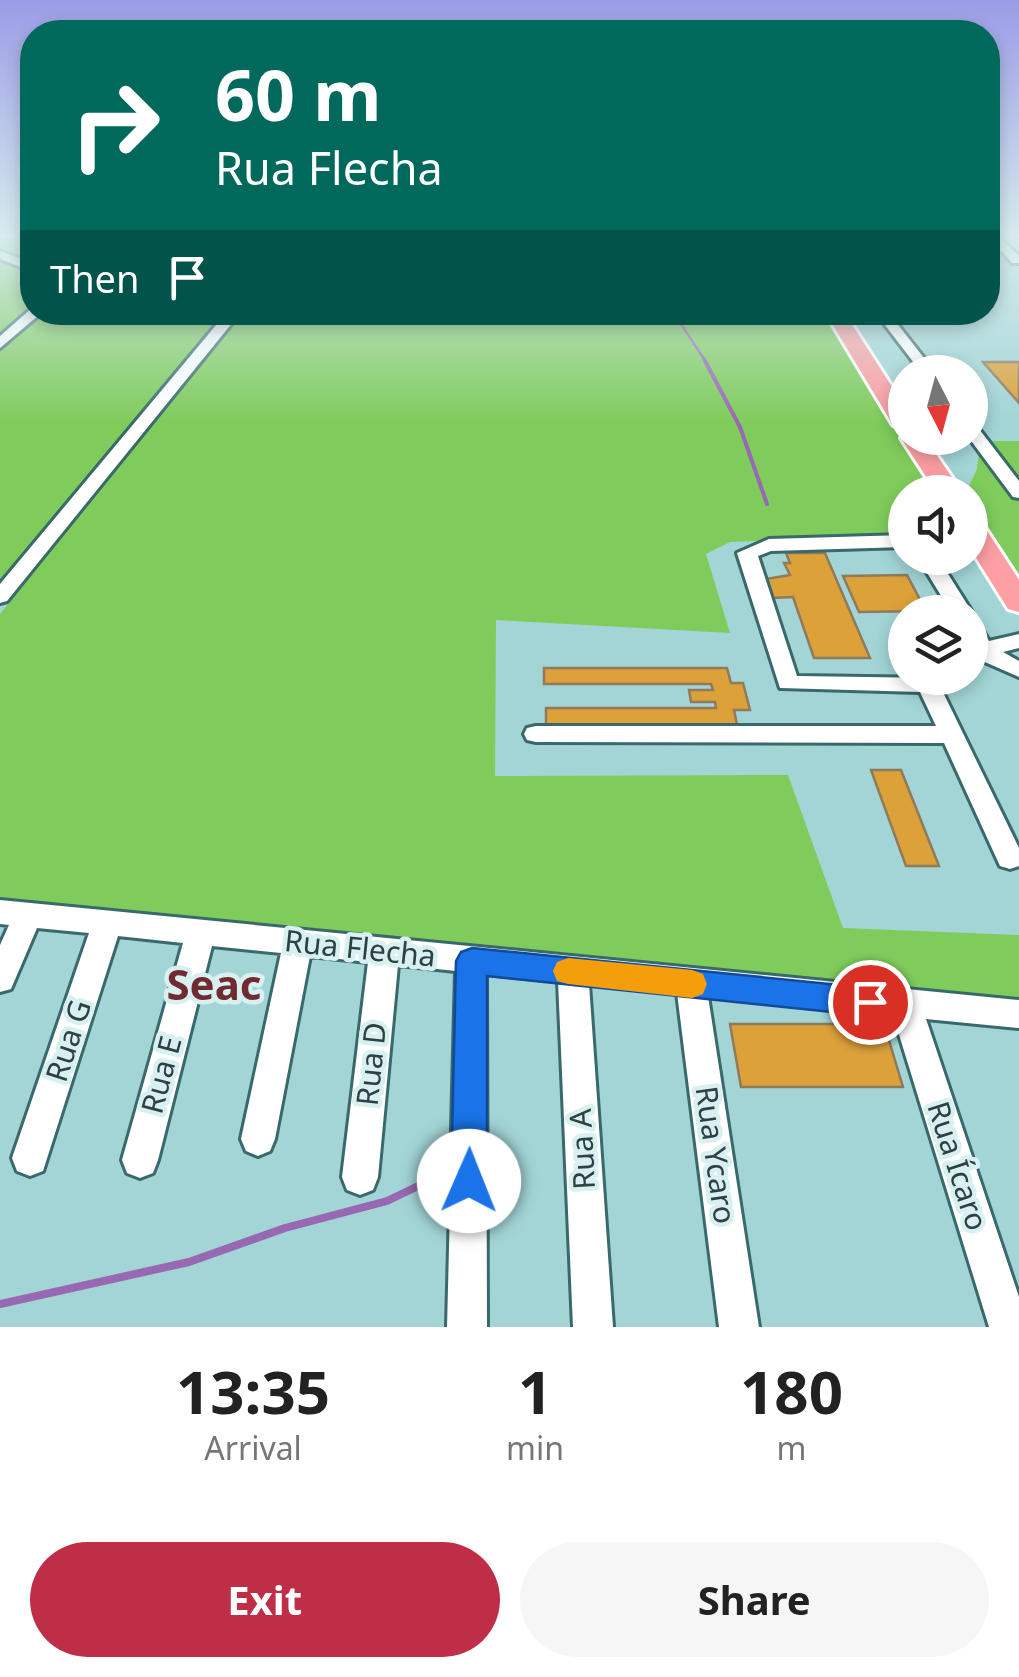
<!DOCTYPE html>
<meta charset="utf-8">
<style>
body{margin:0;font-family:"Noto Sans",sans-serif;background:#f6f6f6;color:#222;height:100vh;display:flex;flex-direction:column;font-size:38px;white-space:nowrap}
*{box-sizing:border-box;margin:0}
p{font-size:32px;color:#767676}
.icon{flex:none;width:55px;height:55px;fill:none;stroke:currentColor;stroke-width:2;stroke-linecap:round;stroke-linejoin:round}
.map{position:relative;height:1327px;overflow:hidden}
.details{display:flex;flex-direction:column;background:#fff;flex:1}
.details>*{flex:none}
.guide{position:absolute;left:20px;top:20px;width:980px;height:305px;border-radius:40px;box-shadow:0 5px 15px #0003;background:#00695c;color:#fff;overflow:hidden}
.needle{width:65px;rotate:174deg}
.fabs{position:absolute;left:888px;top:355px;display:grid;gap:20px}
.fabs a{display:grid;place-items:center;width:100px;height:100px;border-radius:50%;background:#fff;box-shadow:0 5px 15px #0003;font-size:50px}
.pin{position:absolute;display:grid;place-items:center;width:85px;height:85px;color:#fff;margin:-42px;border:5px solid #fff;border-radius:50%;box-shadow:0 2px 10px #0007}
.me{position:absolute;width:110px;margin:-55px;rotate:1deg;stroke-linejoin:round;filter:drop-shadow(0 0 8px #0008)}
.turn{display:flex;align-items:center;gap:35px;height:210px;padding:0 30px;font-size:45px}
.turn .icon{width:130px;height:130px;stroke-width:2.5}
.turn b{display:block;font-size:70px;line-height:85px}
.then{display:flex;align-items:center;height:95px;padding:0 30px;background:#0003;gap:20px;font-size:38px}
.eta{display:flex;justify-content:space-evenly;align-items:center;height:170px;text-align:center}
.eta b{font-size:60px;font-weight:700;line-height:70px}
.cta{display:flex;gap:20px;margin-top:auto;padding:20px 30px}
.cta a{flex:1;height:115px;border-radius:60px;background:#be2e46;color:#fff;font-size:40px;font-weight:700;line-height:115px;text-align:center}
.cta a+a{background:#f6f6f6;color:#222}
.map>svg:first-child{display:block}
</style>
<div class="map">
<svg width="1019" height="1327" viewBox="0 0 1019 1327">
<rect width="100%" height="100%" fill="#a3d5d6"/>
<!-- green -->
<g fill="#7fcc5c">
<polygon points="0,236 32,236 32,312 829,313 943,492 905,492 905,536 730,542 706,554 730,633 496,620 495,776 788,775 843,928 1019,935 1019,999 0,904 0,614 39,565 18,564 0,587"/>
<polygon points="980,441 1019,441 1019,574 970,500 970,492 966,492 977,469"/>
</g>
<g fill="none" stroke-linecap="round" stroke-linejoin="round">
<!-- stream-far2 -->
<polyline stroke="#9868b2" stroke-width="2.5" points="673,312 706,362"/>
<!-- stream-far1 -->
<polyline stroke="#9868b2" stroke-width="4" points="704,359 740,427 767,504"/>
<!-- stream -->
<polyline stroke="#9868b2" stroke-width="8" points="0,1304 189,1262 285,1228 387,1201 439,1176"/>
</g>
<!-- building -->
<g fill="#dda13a" stroke="#8f7a5b" stroke-width="2.5">
<polygon points="983,362 1019,362 1019,403"/>
<polygon points="786,553 825,553 870,658 814,658 793,597 772,598 766,579 790,575 784,563 790,563"/>
<polygon points="907,575 926,611 859,612 843,576"/>
<polygon points="544,668 727,668 731,683 743,683 750,710 734,710 738,729 546,729 546,708 716,708 715,702 691,702 689,690 713,690 711,684 544,684"/>
<polygon points="871,770 901,770 939,866 906,866"/>
<polygon points="730,1024 884,1024 903,1087 741,1087"/>
</g>
<g fill="none" stroke-linecap="round" stroke-linejoin="round">
<!-- minor casing -->
<g stroke="#39696a" stroke-width="6">
<g id="minor">
<polygon points="988,236 997,236 1019,256 1019,263 1012,263"/>
<polygon points="0,251 32,263 32,271 0,259"/>
<polygon points="32,308 32,312 40,312 39,315 0,348 0,336"/>
<polygon points="227,312 241,312 7,601 0,603 0,584"/>
<polygon points="875,312 888,312 935,372 921,372"/>
<polygon points="970,423 976,425 1019,481 1019,498 1013,497 969,438"/>
<polygon points="905,535 905,547 771,551 758,556 797,676 936,678 1019,848 1019,866 1010,869 1000,866 944,743 536,742 527,740 524,734 527,728 536,726 936,726 920,692 780,688 737,553 769,539"/>
<polygon points="918,558 938,558 972,612 970,614 951,612"/>
<polygon points="970,621 978,623 989,641 1019,634 1019,648 1003,652 1019,661 1019,677 971,656"/>
<polygon points="0,900 1019,1000 1019,1028 926,1019 1019,1297 1019,1327 989,1327 893,1015 708,996 759,1327 719,1327 677,993 589,984 613,1327 573,1327 558,981 486,974 487,1327 447,1327 456,971 398,965 378,1177 373,1190 360,1195 347,1190 342,1177 368,962 310,956 275,1139 270,1151 258,1156 246,1151 241,1139 281,953 212,946 158,1160 153,1173 140,1178 127,1173 122,1160 183,943 118,936 43,1171 30,1176 17,1171 12,1158 89,933 37,928 11,989 0,992 0,945 9,925 0,924"/>
</g>
</g>
<!-- highway casing -->
<g stroke="#fff" stroke-width="6">
<g id="highway">
<polygon points="825,312 844,312 905,407 905,432 893,425"/>
<polygon points="905,433 905,438 925,438 962,492 936,492 901,438"/>
<polygon points="970,518 980,520 1019,580 1019,612 1008,609 970,548"/>
</g>
</g>
<!-- minor -->
<use href="#minor" fill="#fff" fill-rule="evenodd"/>
<!-- highway -->
<use href="#highway" fill="#fd9fa3" fill-rule="evenodd"/>
</g>
<!-- sky -->
<linearGradient id="sky" x2="0" y2="1"><stop stop-color="#9b9ce6"/><stop offset="0.56" stop-color="#d6eced"/><stop offset="1" stop-color="#d6eced" stop-opacity="0"/></linearGradient>
<rect width="1019" height="422" fill="url(#sky)"/>
<!-- route -->
<polygon fill="#1a73e8" stroke="#114b97" stroke-width="2.5" points="472,948 870,988 881,992 886,1002 881,1012 870,1016 487,976 487,1181 482,1194 469,1199 456,1194 451,1181 456,961 461,952"/>
<!-- slow -->
<polygon fill="#f59e0b" points="568,958 692,970 703,974 707,984 703,994 692,998 568,984 557,981 553,971 557,962"/>
<g text-anchor="middle" stroke-width="9" stroke-linejoin="round" paint-order="stroke">
<!-- near-street labels -->
<g font-size="30" fill="#2c4141" stroke="#d8f0f0">
<text transform="translate(360 949) rotate(6)" y="10">Rua Flecha</text>
<text transform="translate(69 1041) rotate(-72)" y="10">Rua G</text>
<text transform="translate(372 1064) rotate(-84)" y="10">Rua D</text>
<text transform="translate(162 1075) rotate(-75)" y="10">Rua E</text>
<text transform="translate(583 1149) rotate(-93)" y="10">Rua A</text>
<text transform="translate(715 1155) rotate(82)" y="10">Rua Ycaro</text>
<text transform="translate(957 1166) rotate(72)" y="10">Rua Ícaro</text>
</g>
<!-- near-district labels -->
<g font-size="42" font-weight="bold" fill="#702a31" stroke="#d8f0f0">
<text x="214" y="1000">Seac</text>
</g>
</g>
</svg>
<div class="fabs">
<a><svg class="needle" viewBox="-14 -14 28 28"><path d="M0-13l5 13h-10z" fill="#e53935"/><path d="M0 13l5-13h-10z" fill="#767676"/></svg></a>
<a><svg class="icon" aria-label="sound" viewBox="0 0 24 24"><path d="M4 9h4l5-4v14l-5-4H4zM17 9q2 3 0 6"/></svg></a>
<a><svg class="icon" aria-label="layers" viewBox="0 0 24 24"><path d="M12 4l9 5-9 5-9-5zM3 14l9 5 9-5"/></svg></a>
</div>
<div class="pin" style="left:870px;top:1002px;background:#d93025"><svg class="icon" aria-label="arrive" viewBox="0 0 24 24"><path d="M6 21V4h12l-3 4 3 4H6"/></svg></div>
<svg class="me" style="left:469px;top:1181px" viewBox="-20 -20 40 40"><circle r="19" fill="#fff"/><path d="M0-13L10 11 0 6-10 11z" fill="#1a73e8"/></svg>
<div class="guide">
<div class="turn"><svg class="icon" aria-label="right" viewBox="0 0 24 24"><path d="M7 20v-9h11M14 6l5 5-5 5"/></svg><div><b>60 m</b>Rua Flecha</div></div>
<div class="then">Then<svg class="icon" aria-label="arrive" viewBox="0 0 24 24"><path d="M6 21V4h12l-3 4 3 4H6"/></svg></div>
</div>
</div>
<section class="details">
<div class="eta">
<div><b>13:35</b><p>Arrival</p></div>
<div><b>1</b><p>min</p></div>
<div><b>180</b><p>m</p></div>
</div>
<div class="cta"><a>Exit</a><a>Share</a></div>
</section>
